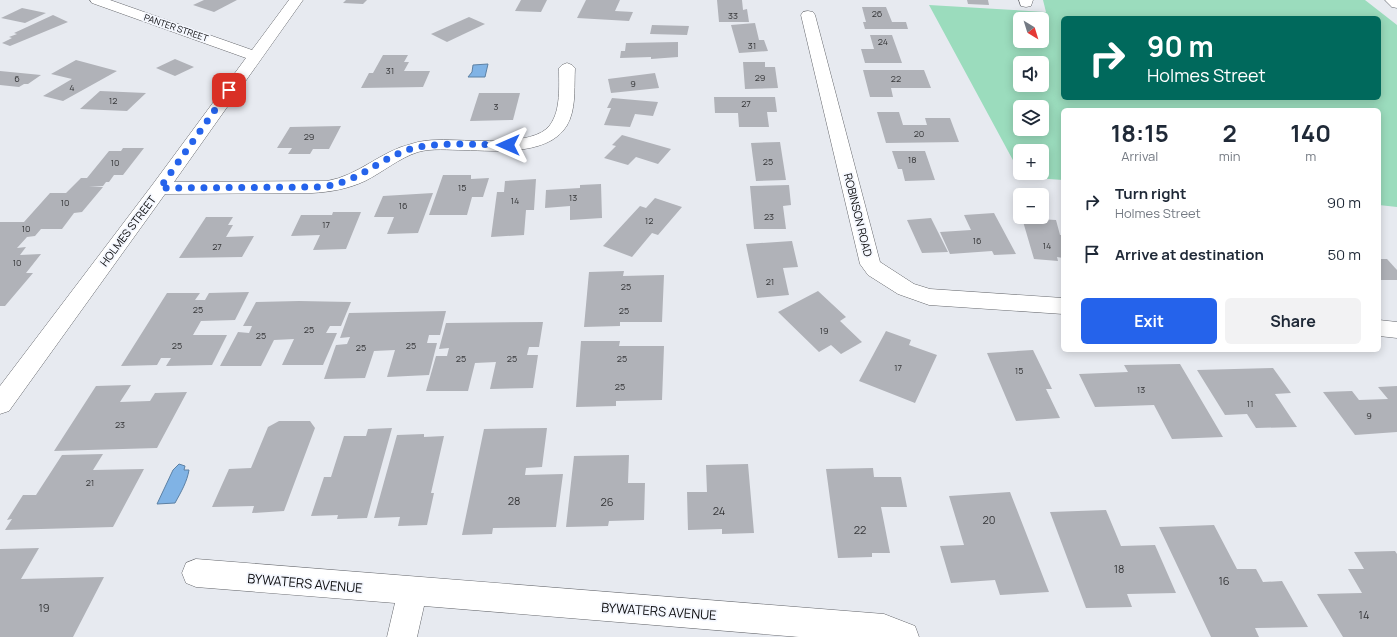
<!DOCTYPE html>
<meta charset="utf-8">
<style>
body{margin:0;font-family:Manrope,sans-serif;background:#f2f2f3;color:#1f2937;height:100vh;display:flex;flex-direction:column;font-size:15px;white-space:nowrap}
*{box-sizing:border-box;margin:0}
p{font-size:13px;color:#747a83}
.icon{flex:none;width:22px;height:22px;fill:none;stroke:currentColor;stroke-width:2;stroke-linecap:round;stroke-linejoin:round}
.map{position:relative;flex:1;overflow:hidden}
.details{position:absolute;left:1061px;top:108px;width:320px;height:244px;display:flex;flex-direction:column;background:#fff;border-radius:6px;box-shadow:0 2px 10px #0003}
.details>*{flex:none}
.banner{position:absolute;left:1061px;top:16px;width:320px;height:84px;border-radius:6px;box-shadow:0 2px 10px #0003;background:#00695c;color:#fff;overflow:hidden}
.needle{width:26px;rotate:142deg}
.controls{position:absolute;left:1013px;top:12px;display:grid;gap:8px}
.controls a{display:grid;place-items:center;width:36px;height:36px;border-radius:6px;background:#fff;box-shadow:0 2px 10px #0003;font-size:20px}
.pin{position:absolute;display:grid;place-items:center;width:34px;height:34px;color:#fff;margin:-17px;border-radius:8px;box-shadow:0 2px 6px #0006}
.me{position:absolute;width:44px;margin:-22px;rotate:270deg;stroke-linejoin:round;filter:drop-shadow(0 0 3px #0008)}
.turn{display:flex;align-items:center;gap:14px;height:84px;padding:0 20px;font-size:18px}
.turn .icon{width:52px;height:52px;stroke-width:2.5}
.turn b{display:block;font-size:28px;line-height:34px}
.eta{display:flex;justify-content:space-evenly;align-items:center;height:68px;text-align:center}
.eta b{font-size:24px;font-weight:700;line-height:28px}
.cta{display:flex;gap:8px;margin-top:auto;padding:8px 20px}
.cta a{flex:1;height:46px;border-radius:6px;background:#2563eb;color:#fff;font-size:16px;font-weight:700;line-height:46px;text-align:center}
.cta a+a{background:#f2f2f3;color:#1f2937}
ul{padding:0;list-style:none}
li{display:flex;align-items:center;gap:12px;height:52px;padding:0 20px}
li div{flex:1}
li b{display:block;font-size:15px}
li em{font-style:normal}
.map>svg:first-child{display:block}
</style>
<div class="map">
<svg width="1397" height="637" viewBox="0 0 1397 637">
<rect width="100%" height="100%" fill="#e7eaf0"/>
<!-- green -->
<path fill="#9bdcbd" fill-rule="evenodd" d="M1043 0H1365L1397 25V207L1379 205V110H1063V180L1022 177 929 5 1046 12ZM1063 18H1379V98H1063ZM1020 19H1042V41H1020ZM1020 63H1042V85H1020ZM1020 107H1042V129H1020ZM1020 151H1042V173H1020Z"/>
<!-- water -->
<g fill="#80b3e5" stroke="#5d81a4">
<polygon points="488,64 485,77 468,77 472,72 473,65"/>
<path d="M179 464 185 466 184 470H189C187 482 181 492 175 503L157 504 173 470Z"/>
</g>
<!-- building -->
<g fill="#b0b2b8">
<polygon points="204,0 237,0 214,12 193,5"/>
<polygon points="346,0 367,0 363,4 343,3"/>
<polygon points="521,0 547,0 541,12 515,11"/>
<polygon points="586,0 620,0 615,11 633,12 629,21 577,18"/>
<polygon points="717,0 742,0 743,10 747,9 749,22 719,22"/>
<polygon points="967,0 988,0 989,5 968,4"/>
<polygon points="862,7 886,7 892,22 906,22 908,29 865,29 863,22 866,22"/>
<polygon points="22,8 46,13 25,23 1,18"/>
<polygon points="53,15 68,22 10,46 2,43 12,38 9,37 17,34 14,33"/>
<polygon points="469,17 485,24 447,42 431,34"/>
<polygon points="755,23 759,40 764,40 768,51 739,53 731,25"/>
<polygon points="652,25 689,26 687,35 650,34"/>
<polygon points="870,35 892,35 902,63 865,63 861,49 874,49"/>
<polygon points="678,42 678,57 651,59 651,57 620,58 621,51 625,51 626,43"/>
<polygon points="383,55 408,55 404,62 409,62 404,71 430,71 423,87 361,88 369,73 373,73"/>
<polygon points="175,59 194,67 175,76 156,68"/>
<polygon points="76,60 117,71 63,101 43,96 72,79 51,74"/>
<polygon points="743,62 765,62 765,67 775,67 778,88 745,89"/>
<polygon points="863,70 924,70 931,88 891,88 893,97 870,97"/>
<polygon points="0,71 41,75 28,84 24,84 19,87 0,85"/>
<polygon points="655,73 659,88 611,93 608,79"/>
<polygon points="100,91 146,93 127,111 80,109"/>
<polygon points="479,93 520,93 513,120 470,121"/>
<polygon points="714,97 775,97 777,112 767,112 769,127 739,127 738,113 715,113"/>
<polygon points="612,98 658,102 653,116 635,114 630,127 604,125 611,108 607,108"/>
<polygon points="877,112 899,112 903,125 927,125 925,118 950,118 959,142 886,143"/>
<polygon points="341,126 329,149 313,149 310,154 288,154 292,148 277,148 290,127"/>
<polygon points="622,135 671,149 658,164 636,157 628,165 604,158 616,146 612,145"/>
<polygon points="780,142 786,180 756,181 751,143"/>
<polygon points="123,148 144,148 123,175 114,175 109,182 106,182 103,186 89,186 103,187 82,212 74,213 62,229 41,229 35,236 27,237 17,248 26,247 20,255 41,254 26,273 33,273 5,306 0,306 0,222 24,222 50,193 66,193 81,178 87,178 109,151 121,151"/>
<polygon points="892,151 925,151 935,180 905,181 902,169 898,169"/>
<polygon points="443,175 471,175 471,179 489,178 483,197 472,197 467,215 429,215"/>
<polygon points="536,179 534,210 526,210 524,235 491,237 497,192 504,192 505,181"/>
<polygon points="601,184 602,218 570,220 570,206 545,208 546,190 580,188 580,185"/>
<polygon points="789,185 791,205 783,206 786,229 754,229 750,186"/>
<polygon points="433,193 418,233 387,234 394,217 374,217 383,196"/>
<polygon points="655,198 682,207 658,235 652,233 632,257 603,246 640,206 646,208"/>
<polygon points="333,212 361,212 346,249 313,250 320,235 291,236 301,215 332,215"/>
<polygon points="994,213 1016,254 994,255 992,251 950,254 940,232 971,230 964,215"/>
<polygon points="206,217 233,217 228,225 233,225 226,237 254,236 242,257 179,258"/>
<polygon points="931,218 948,252 922,253 907,220"/>
<polygon points="1022,218 1056,220 1060,235 1063,235 1063,258 1057,257 1058,261 1034,259"/>
<polygon points="792,241 798,267 783,268 789,295 757,298 746,244"/>
<polygon points="1379,259 1387,259 1397,270 1397,280 1379,280"/>
<polygon points="624,271 623,276 664,275 662,322 620,322 620,326 584,327 589,272"/>
<polygon points="818,291 846,317 840,321 862,342 841,354 831,345 819,352 778,312"/>
<polygon points="249,292 235,320 201,321 193,335 227,335 212,365 166,366 171,358 161,358 157,365 121,366 167,293 200,293 195,300 205,300 209,293"/>
<polygon points="256,302 299,301 351,302 341,326 330,326 326,333 337,333 323,365 282,365 294,339 274,340 261,366 220,366 238,332 249,333 252,326 243,326"/>
<polygon points="446,311 440,335 429,335 427,343 437,343 429,375 387,377 395,350 374,351 365,378 324,379 336,345 347,344 350,337 340,338 349,313"/>
<polygon points="543,322 539,347 529,347 527,355 538,355 533,388 490,389 496,362 475,363 468,391 426,391 436,356 447,356 449,348 439,349 446,323"/>
<polygon points="886,331 911,340 909,345 937,355 915,403 859,381"/>
<polygon points="581,341 620,341 619,346 664,346 662,400 616,401 616,406 576,407"/>
<polygon points="1033,350 1052,389 1046,389 1060,418 1016,421 987,353"/>
<polygon points="1180,364 1223,437 1172,439 1154,405 1095,407 1079,374 1128,372 1124,365"/>
<polygon points="1273,368 1291,393 1275,394 1297,427 1256,428 1247,414 1225,415 1197,370"/>
<polygon points="131,385 120,402 150,401 155,393 187,392 157,448 54,451 96,386"/>
<polygon points="1397,386 1397,432 1355,435 1323,392 1352,391 1359,400 1388,399 1378,387"/>
<polygon points="279,421 310,421 315,428 284,511 252,513 254,506 212,507 229,469 251,468 268,427"/>
<polygon points="392,428 367,518 337,519 338,515 311,516 324,477 331,477 344,436 366,436 368,429"/>
<polygon points="547,428 542,467 526,468 525,475 563,474 556,527 493,528 492,534 462,535 484,429"/>
<polygon points="424,434 424,437 444,436 431,493 434,493 427,525 398,526 400,517 374,518 397,435"/>
<polygon points="103,454 93,470 144,469 113,527 5,530 12,519 7,520 23,495 36,495 62,455"/>
<polygon points="629,455 628,483 645,483 644,520 609,521 608,526 566,527 574,456"/>
<polygon points="748,464 754,533 722,534 722,529 688,530 687,492 707,492 706,465"/>
<polygon points="873,468 874,477 901,477 907,507 881,507 890,553 872,553 872,557 838,558 826,469"/>
<polygon points="1010,492 1049,592 1000,595 995,580 951,583 940,546 964,545 949,496"/>
<polygon points="1106,510 1121,546 1155,545 1176,593 1127,594 1132,607 1086,608 1050,512"/>
<polygon points="1214,525 1237,569 1256,569 1263,582 1282,581 1308,627 1255,628 1259,637 1211,637 1159,527"/>
<polygon points="39,548 21,579 104,577 73,637 0,637 0,549"/>
<polygon points="1395,551 1397,554 1397,637 1343,637 1317,594 1362,593 1348,569 1364,569 1354,552"/>
</g>
<g fill="none" stroke-linecap="round" stroke-linejoin="round">
<!-- minor casing -->
<g stroke="#65676c" stroke-width="1">
<g id="minor">
<path d="M90 0H110L252 50 289 0H303L174 182 327 181C358 176 381 151 411 144 420 141 429 140 438 140 465 139 534 148 550 125 561 110 559 86 559 68L562 65 567 63 572 65 575 68C574 85 576 103 570 119 556 157 496 151 464 150 449 150 432 148 418 152 399 158 383 172 365 181 348 189 330 192 312 193L165 194 9 411 0 414V386L153 184 246 58 92 3Z"/>
<polygon points="1019,0 1033,0 1031,6 1026,7 1021,6"/>
<polygon points="1385,0 1397,0 1397,8 1392,7"/>
<polygon points="808,11 813,12 815,15 880,262 914,284 930,289 1063,298 1063,314 929,305 898,294 868,275 860,264 801,15 803,12"/>
<polygon points="1379,320 1397,322 1397,338 1379,336"/>
<polygon points="196,559 884,614 915,626 919,637 799,637 424,606 417,637 387,637 395,603 196,587 186,583 182,573 186,563"/>
</g>
</g>
<!-- minor -->
<use href="#minor" fill="#fff" fill-rule="evenodd"/>
</g>
<g fill="none" stroke-linecap="round" stroke-linejoin="round">
<!-- route -->
<path stroke="#2563eb" stroke-width="7" stroke-dasharray="0 12.6" d="M229 90 160 188 322 187C358 182 375 162 407 150 432 141 480 145 508 145"/>
</g>
<g text-anchor="middle" stroke-width="3.5" stroke-linejoin="round" paint-order="stroke">
<!-- number labels -->
<g font-size="9" fill="#353638">
<text x="877" y="17">26</text>
<text x="733" y="19">33</text>
<text x="883" y="45">24</text>
<text x="752" y="49">31</text>
<text x="390" y="74">31</text>
<text x="760" y="81">29</text>
<text x="17" y="82">6</text>
<text x="896" y="82">22</text>
<text x="633" y="87">9</text>
<text x="72" y="91">4</text>
<text x="113" y="104">12</text>
<text x="746" y="107">27</text>
<text x="496" y="110">3</text>
<text x="919" y="137">20</text>
<text x="309" y="140">29</text>
<text x="912" y="163">18</text>
<text x="768" y="165">25</text>
<text x="115" y="166">10</text>
<text x="462" y="191">15</text>
<text x="573" y="201">13</text>
<text x="515" y="204">14</text>
<text x="65" y="206">10</text>
<text x="403" y="209">16</text>
<text x="769" y="220">23</text>
<text x="649" y="224">12</text>
<text x="326" y="228">17</text>
<text x="26" y="232">10</text>
<text x="977" y="244">16</text>
<text x="1047" y="249">14</text>
<text x="217" y="250">27</text>
<text x="17" y="266">10</text>
<text x="770" y="285">21</text>
<text x="626" y="290">25</text>
<text x="198" y="313">25</text>
<text x="624" y="314">25</text>
<text x="309" y="333">25</text>
<text x="824" y="334">19</text>
<text x="261" y="339">25</text>
<text x="177" y="349">25</text>
<text x="411" y="349">25</text>
<text x="361" y="351">25</text>
<text x="461" y="362">25</text>
<text x="512" y="362">25</text>
<text x="622" y="362">25</text>
<text x="898" y="371">17</text>
<text x="1019" y="374">15</text>
<text x="620" y="390">25</text>
<text x="1141" y="393">13</text>
<text x="1250" y="407">11</text>
<text x="1369" y="419">9</text>
<text x="120" y="428">23</text>
<text x="90" y="486">21</text>
</g>
<!-- far-street labels -->
<g font-size="9" fill="#0c0c0e" stroke="#f4f7fe">
<text transform="translate(176 28) rotate(19)" y="3">PANTER STREET</text>
</g>
<!-- street labels -->
<g font-size="11" fill="#0c0c0e" stroke="#f4f7fe">
<text transform="translate(858 215) rotate(76)" y="4">ROBINSON ROAD</text>
<text transform="translate(128 231) rotate(-53)" y="4">HOLMES STREET</text>
</g>
<!-- near-number labels -->
<g font-size="11" fill="#353638">
<text x="514" y="505">28</text>
<text x="607" y="506">26</text>
<text x="719" y="515">24</text>
<text x="989" y="524">20</text>
<text x="860" y="534">22</text>
<text x="1119" y="573">18</text>
<text x="1224" y="585">16</text>
<text x="44" y="612">19</text>
<text x="1364" y="619">14</text>
</g>
<!-- near-street labels -->
<g font-size="13" fill="#0c0c0e" stroke="#f4f7fe">
<text transform="translate(305 583) rotate(5)" y="5">BYWATERS AVENUE</text>
<text transform="translate(659 611) rotate(4)" y="5">BYWATERS AVENUE</text>
</g>
</g>
</svg>
<div class="controls">
<a><svg class="needle" viewBox="-14 -14 28 28"><path d="M0-13l5 13h-10z" fill="#e53935"/><path d="M0 13l5-13h-10z" fill="#747a83"/></svg></a>
<a><svg class="icon" aria-label="sound" viewBox="0 0 24 24"><path d="M4 9h4l5-4v14l-5-4H4zM17 9q2 3 0 6"/></svg></a>
<a><svg class="icon" aria-label="layers" viewBox="0 0 24 24"><path d="M12 4l9 5-9 5-9-5zM3 14l9 5 9-5"/></svg></a>
<a>+</a>
<a>−</a>
</div>
<div class="pin" style="left:229px;top:90px;background:#d93025"><svg class="icon" aria-label="arrive" viewBox="0 0 24 24"><path d="M6 21V4h12l-3 4 3 4H6"/></svg></div>
<svg class="me" style="left:508px;top:145px" viewBox="-20 -20 40 40"><path d="M0-17L14 15 0 8-14 15z" fill="#2563eb" stroke="#fff" stroke-width="4"/></svg>
<div class="banner">
<div class="turn"><svg class="icon" aria-label="right" viewBox="0 0 24 24"><path d="M7 20v-9h11M14 6l5 5-5 5"/></svg><div><b>90 m</b>Holmes Street</div></div>
</div>
<section class="details">
<div class="eta">
<div><b>18:15</b><p>Arrival</p></div>
<div><b>2</b><p>min</p></div>
<div><b>140</b><p>m</p></div>
</div>
<ul>
<li><svg class="icon" aria-label="right" viewBox="0 0 24 24"><path d="M7 20v-9h11M14 6l5 5-5 5"/></svg><div><b>Turn right</b><p>Holmes Street</p></div><em>90 m</em></li>
<li><svg class="icon" aria-label="arrive" viewBox="0 0 24 24"><path d="M6 21V4h12l-3 4 3 4H6"/></svg><div><b>Arrive at destination</b></div><em>50 m</em></li>
</ul>
<div class="cta"><a>Exit</a><a>Share</a></div>
</section>
</div>
